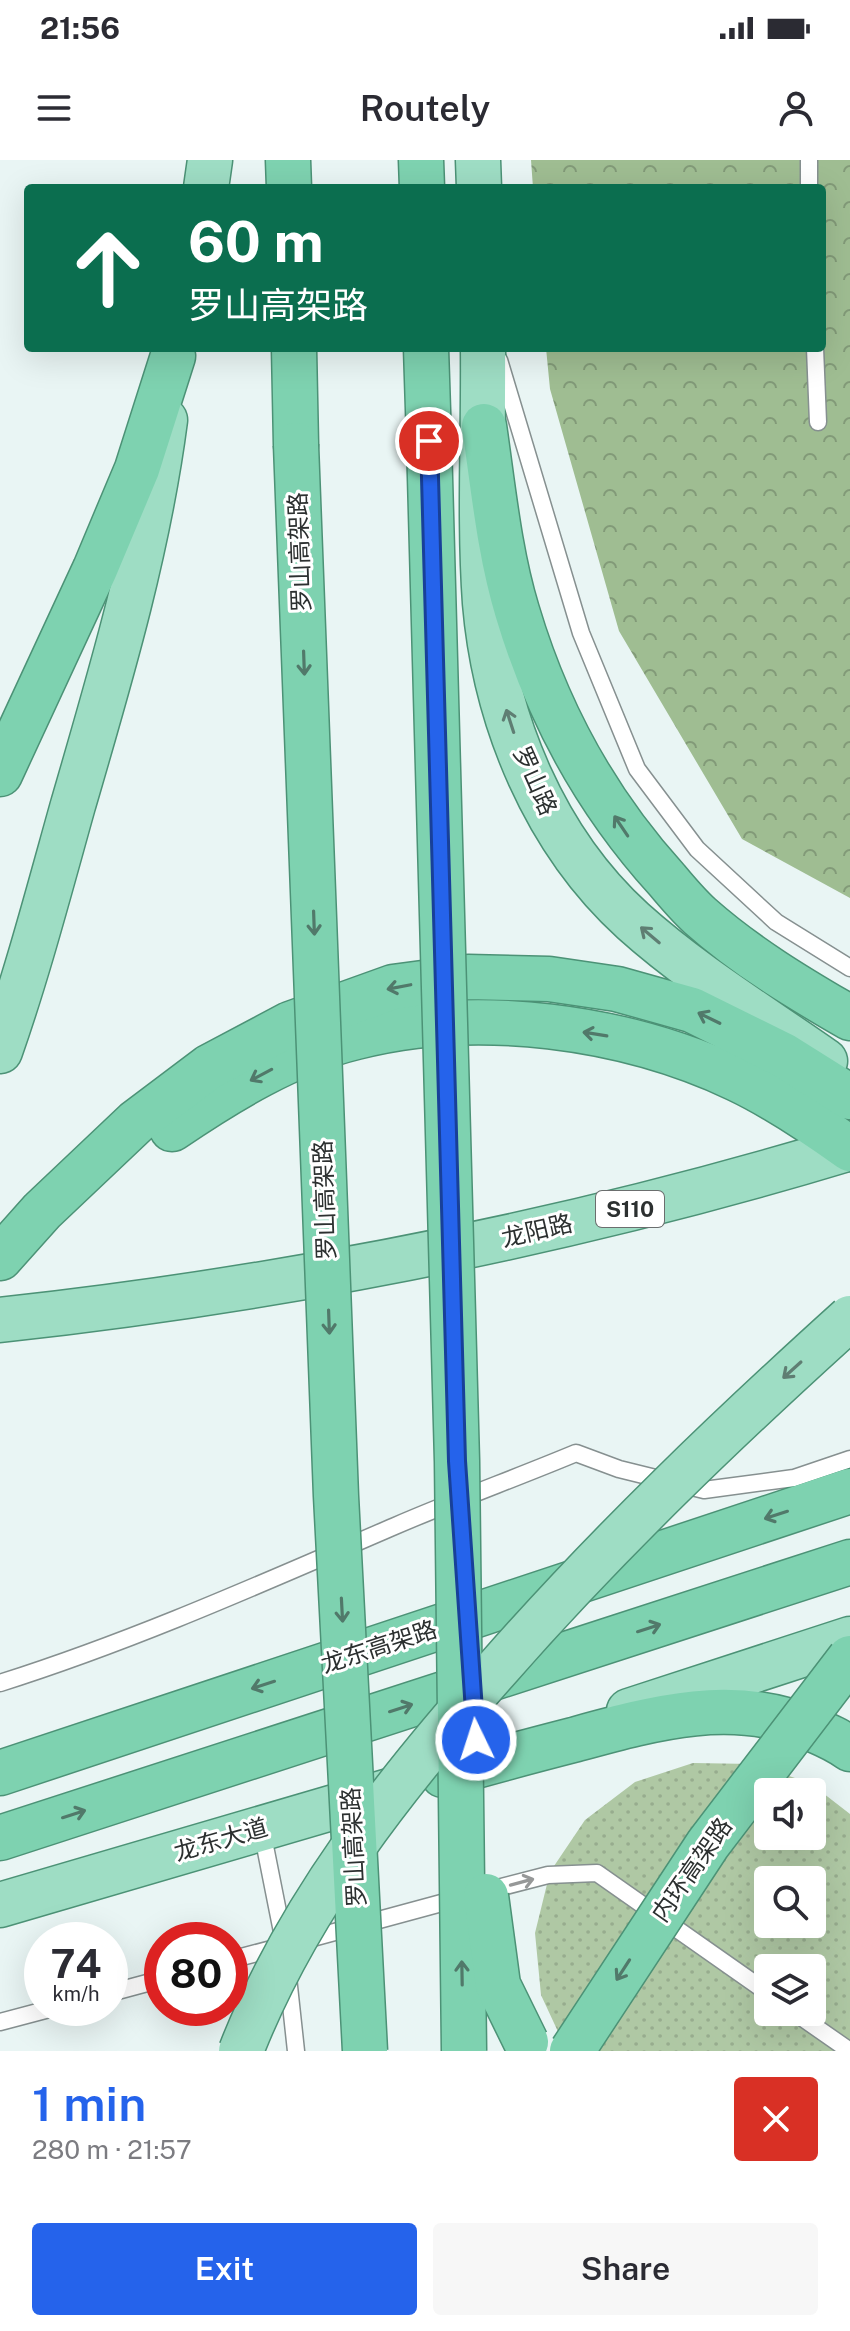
<!DOCTYPE html>
<meta charset="utf-8">
<style>
body{margin:0;font-family:"Public Sans","Noto Sans SC",sans-serif;background:#f7f7f7;color:#2b2b33;height:100vh;display:flex;flex-direction:column;font-size:30px;white-space:nowrap}
*{box-sizing:border-box;margin:0}
p{font-size:26px;color:#7c7c81}
.icon{flex:none;width:44px;height:44px;fill:none;stroke:currentColor;stroke-width:2;stroke-linecap:round;stroke-linejoin:round}
.map{position:relative;height:1891px;overflow:hidden}
.sheet{display:flex;flex-direction:column;background:#fff;flex:1}
.sheet>*{flex:none}
.hud{position:absolute;left:24px;top:24px;width:802px;height:168px;border-radius:8px;box-shadow:0 8px 32px #0002;background:#0b6e4f;color:#fff;overflow:hidden}
.tools{position:absolute;left:754px;top:1618px;display:grid;gap:16px}
.tools a{display:grid;place-items:center;width:72px;height:72px;border-radius:8px;background:#fff;box-shadow:0 8px 32px #0002;font-size:40px}
.speed{position:absolute;left:24px;top:1762px;display:flex;gap:16px;font-size:40px;font-weight:700;text-align:center}
.speed>*{display:grid;place-content:center;width:104px;height:104px;border-radius:50%;background:#fff;box-shadow:0 8px 32px #0002;line-height:1}
.speed small{font-size:20px;font-weight:400}
.speed .limit{border:12px solid #d22;background:#fff;color:#111}
.pin{position:absolute;display:grid;place-items:center;width:68px;height:68px;color:#fff;margin:-34px;border:4px solid #fff;border-radius:50%;box-shadow:0 2px 8px #0007}
.me{position:absolute;width:88px;margin:-44px;rotate:356deg;stroke-linejoin:round;filter:drop-shadow(0 0 6px #0008)}
.turn{display:flex;align-items:center;gap:28px;height:168px;padding:0 32px;font-size:36px}
.turn .icon{width:104px;height:104px;stroke-width:2.5}
.turn b{display:block;font-size:56px;line-height:68px}
.round{display:grid;place-items:center;flex:none;width:84px;height:84px;border-radius:8px;background:#f7f7f7}
.summary{display:flex;align-items:center;justify-content:space-between;height:136px;padding:0 32px}
h1{font-size:48px;font-weight:600;line-height:60px;color:#2563eb}
.primary-button{display:flex;gap:16px;margin-top:auto;padding:16px 32px}
.primary-button a{flex:1;height:92px;border-radius:8px;background:#2563eb;color:#fff;font-size:32px;font-weight:600;line-height:92px;text-align:center}
.primary-button a+a{background:#f7f7f7;color:#2b2b33}
.status{display:flex;justify-content:space-between;align-items:center;height:56px;padding:0 40px;background:#fff;direction:ltr}
.status svg{height:22px;fill:currentColor}
header{display:flex;justify-content:space-between;align-items:center;height:104px;padding:0 32px;background:#fff;font-size:36px;font-weight:600}
.map>svg:first-child{display:block}
</style>
<div class="status"><b>21:56</b><svg viewBox="0 0 49 12"><path d="M0 12V9h3v3zM5 12V6h3v6zM10 12V3h3v9zM15 12V0h3v12zM26 1h20v11H26zM47 4h2v5h-2z"/></svg></div>
<header><svg class="icon" aria-label="menu" viewBox="0 0 24 24"><path d="M4 6h16M4 12h16M4 18h16"/></svg>Routely<svg class="icon" aria-label="person" viewBox="0 0 24 24"><circle cx="12" cy="8" r="4"/><path d="M4 21q1-7 8-7t8 7"/></svg></header>
<div class="map">
<svg width="850" height="1891" viewBox="0 0 850 1891">
<defs>
<pattern id="grass-dots" width="8" height="8" patternUnits="userSpaceOnUse" patternTransform="scale(2)"><rect width="8" height="8" fill="#afc8a4"/><path d="M2 2h.1M6 6h.1" fill="none" stroke="#97ac8e" stroke-width="1.8" stroke-linecap="round"/></pattern>
<pattern id="forest-crowns" width="20" height="18" patternUnits="userSpaceOnUse" patternTransform="scale(2)"><rect width="20" height="18" fill="#9fbd92"/><path d="M2 6a3 3 0 1 1 6 0M12 15a3 3 0 1 1 6 0" fill="none" stroke="#829a78"/></pattern>
</defs>
<rect width="100%" height="100%" fill="#e9f5f4"/>
<!-- grass -->
<path fill="url(#grass-dots)" fill-rule="evenodd" d="M693 1603 753 1604 810 1623 850 1654V1891H567L541 1835 535 1773 550 1712 585 1660 635 1622ZM768 1632H812V1676H768ZM768 1720H812V1764H768ZM768 1808H812V1852H768Z"/>
<!-- forest -->
<polygon fill="url(#forest-crowns)" points="531,0 850,0 850,738 742,679 619,471 550,229 546,188 822,188 822,28 533,28"/>
<g fill="none" stroke-linecap="round" stroke-linejoin="round">
<!-- service casing -->
<g stroke="#869090" stroke-width="19">
<g id="service">
<polyline points="809,28 809,0"/>
<polyline points="815,188 818,262"/>
<polyline points="499,200 581,473 637,609 697,689 776,762 850,808"/>
<path d="M0 1523C136 1480 265 1422 395 1366 455 1340 516 1318 576 1293L619 1309 704 1330 794 1318 850 1299"/>
<polyline points="262,1671 284,1782"/>
<polyline points="486,1731 548,1715 597,1713 768,1833"/>
<polyline points="305,1780 460,1738"/>
<polyline points="230,1800 283,1786"/>
<polyline points="288,1817 296,1891"/>
<polyline points="110,1833 162,1819"/>
<polyline points="794,1852 850,1891"/>
<polyline points="0,1862 53,1848"/>
</g>
</g>
<!-- primary casing -->
<g stroke="#4c9276" stroke-width="47">
<g id="primary">
<polyline points="478,0 479,28"/>
<polyline points="206,28 210,0"/>
<path d="M483 188C484 273 479 359 485 443 495 561 545 681 633 761 692 814 761 856 825 901"/>
<path d="M0 891C28 811 50 727 73 645 110 518 148 391 165 260"/>
<path d="M0 1160C291 1128 570 1073 850 988"/>
<polyline points="629,1551 850,1479"/>
<polyline points="0,1745 389,1631"/>
</g>
</g>
<!-- trunk casing -->
<g stroke="#4c9276" stroke-width="47">
<g id="trunk">
<polyline points="288,0 289,28"/>
<polyline points="421,0 422,28"/>
<polyline points="294,188 296,285"/>
<polyline points="426,188 429,281"/>
<path d="M484 266C493 327 499 392 517 451 547 552 596 642 667 720 677 732 688 745 700 756 745 796 798 828 850 858"/>
<polyline points="0,614 95,409 137,309 173,196"/>
<path d="M172 969C228 931 290 893 356 877 477 846 625 866 737 919 777 938 814 963 850 989"/>
<polyline points="0,1098 42,1051 136,962 209,907 290,864 393,827 468,817 549,819 617,829 692,850 783,895 850,937"/>
<polyline points="0,1613 850,1331"/>
<path d="M443 1615C486 1603 530 1591 573 1580 653 1558 733 1535 812 1569 826 1575 838 1580 850 1589"/>
<polyline points="0,1678 850,1402"/>
</g>
</g>
<!-- service -->
<use href="#service" stroke="#fff" stroke-width="16"/>
<!-- primary -->
<use href="#primary" stroke="#9eddc4" stroke-width="44"/>
<!-- trunk -->
<use href="#trunk" stroke="#7ed2b0" stroke-width="44"/>
<!-- primary-bridge casing -->
<g stroke="#4c9276" stroke-width="47" stroke-linecap="butt">
<path id="primary-bridge" d="M241 1891C297 1747 397 1621 499 1507 608 1383 727 1269 850 1158"/>
</g>
<!-- trunk-bridge casing -->
<g stroke="#4c9276" stroke-width="47" stroke-linecap="butt">
<g id="trunk-bridge">
<polyline points="429,281 457,1301 464,1891"/>
<polyline points="296,285 336,1336 365,1891"/>
<polyline points="486,1736 498,1825 526,1882"/>
<polyline points="572,1891 708,1684 850,1498"/>
</g>
</g>
<!-- primary-bridge -->
<use href="#primary-bridge" stroke="#9eddc4" stroke-width="44"/>
<!-- trunk-bridge -->
<use href="#trunk-bridge" stroke="#7ed2b0" stroke-width="44"/>
</g>
<!-- one-way arrows -->
<defs><path id="oneway-shaft" d="M-6 0H5M1.5-3L5.5 0L1.5 3" fill="none" stroke-width="1.6" stroke-linecap="round" stroke-linejoin="round" transform="scale(2)"/></defs>
<g stroke="#51796a">
<use href="#oneway-shaft" transform="translate(304 503) rotate(88)"/>
<use href="#oneway-shaft" transform="translate(621 666) rotate(-124)"/>
<use href="#oneway-shaft" transform="translate(314 763) rotate(88)"/>
<use href="#oneway-shaft" transform="translate(399 827) rotate(169)"/>
<use href="#oneway-shaft" transform="translate(709 858) rotate(-154)"/>
<use href="#oneway-shaft" transform="translate(595 874) rotate(-171)"/>
<use href="#oneway-shaft" transform="translate(261 915) rotate(152)"/>
<use href="#oneway-shaft" transform="translate(329 1162) rotate(88)"/>
<use href="#oneway-shaft" transform="translate(776 1355) rotate(162)"/>
<use href="#oneway-shaft" transform="translate(342 1450) rotate(87)"/>
<use href="#oneway-shaft" transform="translate(649 1468) rotate(-18)"/>
<use href="#oneway-shaft" transform="translate(263 1525) rotate(162)"/>
<use href="#oneway-shaft" transform="translate(401 1548) rotate(-18)"/>
<use href="#oneway-shaft" transform="translate(74 1654) rotate(-18)"/>
<use href="#oneway-shaft" transform="translate(623 1810) rotate(123)"/>
<use href="#oneway-shaft" transform="translate(462 1813) rotate(-91)"/>
</g>
<g stroke="#5f7e73">
<use href="#oneway-shaft" transform="translate(510 561) rotate(-108)"/>
<use href="#oneway-shaft" transform="translate(650 775) rotate(-140)"/>
<use href="#oneway-shaft" transform="translate(792 1210) rotate(138)"/>
</g>
<use stroke="#969898" href="#oneway-shaft" transform="translate(522 1722) rotate(-15)"/>
<g fill="none" stroke-linecap="round" stroke-linejoin="round">
<!-- route casing -->
<g stroke="#184099" stroke-width="20">
<polyline id="route" points="429,281 457,1301 476,1580"/>
</g>
<!-- route -->
<use href="#route" stroke="#2563eb" stroke-width="14"/>
</g>
<g text-anchor="middle" stroke-width="6" stroke-linejoin="round" paint-order="stroke">
<!-- shield labels -->
<rect fill="#fff" stroke="#6b6e6e" stroke-width="2" x="596" y="1031" width="68" height="36" rx="6"/>
<g font-size="22" font-weight="bold" fill="#2c3030">
<text x="630" y="1057">S110</text>
</g>
<!-- street labels -->
<g font-size="24" fill="#2c3030" stroke="#fff">
<text transform="translate(300 392) rotate(-92)" y="8">罗山高架路</text>
<text transform="translate(535 621) rotate(66)" y="8">罗山路</text>
<text transform="translate(325 1040) rotate(-92)" y="8">罗山高架路</text>
<text transform="translate(537 1071) rotate(-13)" y="8">龙阳路</text>
<text transform="translate(379 1487) rotate(-18)" y="8">龙东高架路</text>
<text transform="translate(221 1680) rotate(-16)" y="8">龙东大道</text>
<text transform="translate(354 1687) rotate(-93)" y="8">罗山高架路</text>
<text transform="translate(692 1710) rotate(-55)" y="8">内环高架路</text>
</g>
</g>
</svg>
<div class="tools">
<a><svg class="icon" aria-label="sound" viewBox="0 0 24 24"><path d="M4 9h4l5-4v14l-5-4H4zM17 9q2 3 0 6"/></svg></a>
<a><svg class="icon" aria-label="search" viewBox="0 0 24 24"><circle cx="10" cy="10" r="6"/><path d="M15 15l6 6"/></svg></a>
<a><svg class="icon" aria-label="layers" viewBox="0 0 24 24"><path d="M12 4l9 5-9 5-9-5zM3 14l9 5 9-5"/></svg></a>
</div>
<div class="speed"><div>74<small>km/h</small></div><div class="limit">80</div></div>
<div class="pin" style="left:429px;top:281px;background:#d93025"><svg class="icon" aria-label="arrive" viewBox="0 0 24 24"><path d="M6 21V4h12l-3 4 3 4H6"/></svg></div>
<svg class="me" style="left:476px;top:1580px" viewBox="-20 -20 40 40"><circle r="17" fill="#2563eb" stroke="#fff" stroke-width="3"/><path d="M0-11L8 9 0 5-8 9z" fill="#fff"/></svg>
<div class="hud">
<div class="turn"><svg class="icon" aria-label="ahead" viewBox="0 0 24 24"><path d="M12 20V5M6 11l6-6 6 6"/></svg><div><b>60 m</b>罗山高架路</div></div>
</div>
</div>
<section class="sheet">
<div class="summary"><div><h1>1 min</h1><p>280 m · 21:57</p></div><a class="round" style="background:#d93025;color:#fff"><svg class="icon" aria-label="close" viewBox="0 0 24 24"><path d="M6 6l12 12M18 6L6 18"/></svg></a></div>
<div class="primary-button"><a>Exit</a><a>Share</a></div>
</section>
